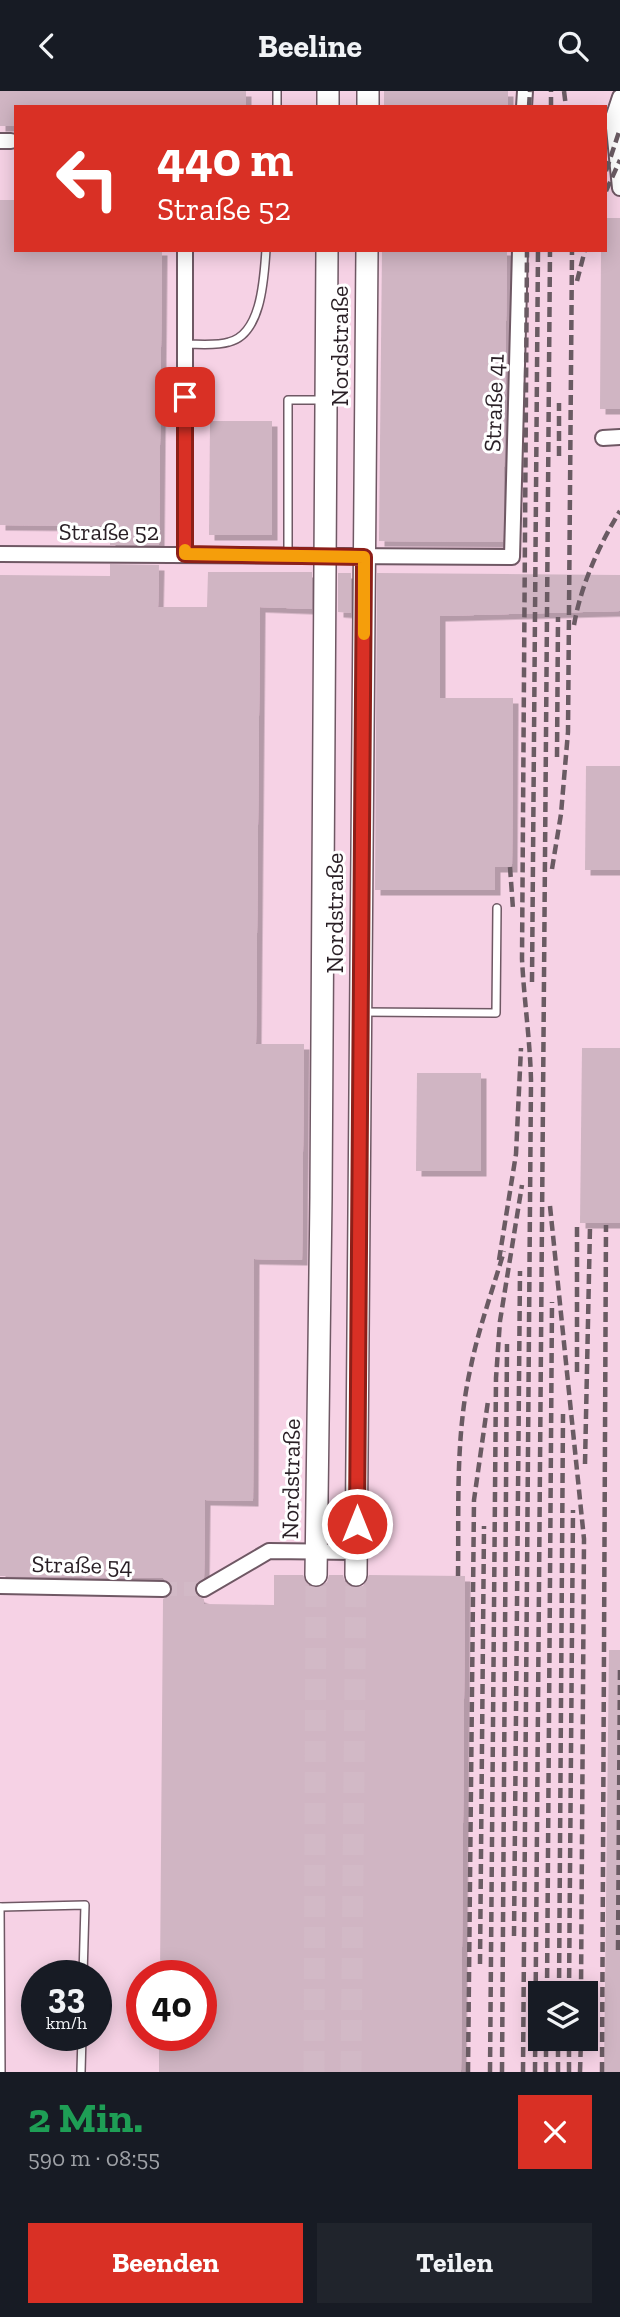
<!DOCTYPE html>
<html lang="de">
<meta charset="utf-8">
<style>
body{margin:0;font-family:"Zilla Slab",serif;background:#20242c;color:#f1f3f6;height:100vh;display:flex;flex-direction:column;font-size:26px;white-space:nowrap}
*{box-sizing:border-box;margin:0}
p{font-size:23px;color:#9ea1a6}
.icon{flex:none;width:38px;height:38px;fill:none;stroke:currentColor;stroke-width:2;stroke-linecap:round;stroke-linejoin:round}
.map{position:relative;height:1981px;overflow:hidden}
.panel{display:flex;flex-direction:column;background:#171b24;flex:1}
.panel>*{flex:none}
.banner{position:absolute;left:14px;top:14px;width:593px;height:147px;border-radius:0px;box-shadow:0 4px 18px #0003;background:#d93025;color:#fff;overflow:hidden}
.tools{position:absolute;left:528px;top:1890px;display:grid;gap:14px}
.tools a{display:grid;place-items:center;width:70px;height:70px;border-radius:0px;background:#171b24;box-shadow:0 4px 18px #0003;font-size:35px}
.speed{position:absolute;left:21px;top:1869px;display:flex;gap:14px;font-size:35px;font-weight:700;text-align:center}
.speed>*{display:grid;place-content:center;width:91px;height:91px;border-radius:50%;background:#171b24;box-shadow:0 4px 18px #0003;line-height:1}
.speed small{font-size:18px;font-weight:400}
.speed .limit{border:10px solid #d22;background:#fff;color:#111}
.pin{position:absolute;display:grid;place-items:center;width:60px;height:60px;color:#fff;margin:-30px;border-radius:14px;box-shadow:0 4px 10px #0006}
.me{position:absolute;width:77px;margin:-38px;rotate:0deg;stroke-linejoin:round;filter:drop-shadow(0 0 5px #0008)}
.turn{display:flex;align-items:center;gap:24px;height:147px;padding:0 28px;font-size:32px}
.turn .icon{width:91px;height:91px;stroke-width:2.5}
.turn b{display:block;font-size:49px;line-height:60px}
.round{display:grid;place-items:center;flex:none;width:74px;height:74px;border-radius:0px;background:#20242c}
.head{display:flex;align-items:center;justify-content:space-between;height:119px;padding:0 28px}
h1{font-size:42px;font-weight:700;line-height:52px;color:#1e9e55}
.button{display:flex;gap:14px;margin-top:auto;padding:14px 28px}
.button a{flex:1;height:80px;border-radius:0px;background:#d93025;color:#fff;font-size:28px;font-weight:700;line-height:80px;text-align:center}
.button a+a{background:#20242c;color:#f1f3f6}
header{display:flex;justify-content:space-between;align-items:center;height:91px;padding:0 28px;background:#171b24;font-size:32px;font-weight:700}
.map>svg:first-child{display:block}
</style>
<header><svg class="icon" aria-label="back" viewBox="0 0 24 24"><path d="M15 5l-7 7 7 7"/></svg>Beeline<svg class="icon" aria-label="search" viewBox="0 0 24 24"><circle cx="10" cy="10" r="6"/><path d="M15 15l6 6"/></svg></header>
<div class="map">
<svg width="620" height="1981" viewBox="0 0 620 1981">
<defs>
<filter id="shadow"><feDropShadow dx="5.5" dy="5.5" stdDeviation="0" flood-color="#0004"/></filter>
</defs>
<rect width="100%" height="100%" fill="#fce0ee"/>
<!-- built -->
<path fill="#f6d2e5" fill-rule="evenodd" d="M0 0H620V1981H0ZM16 16H606V159H16ZM37 1885H96V1944H37ZM142 1885H201V1944H142ZM541 1902H586V1948H541Z"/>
<!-- building -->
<g fill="#d0b5c3" filter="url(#shadow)">
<polygon points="0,0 246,0 246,16 16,16 16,35 0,35"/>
<rect x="384" y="0" width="124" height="16"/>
<polygon points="0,109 16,109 16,159 162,159 159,454 110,454 110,435 0,434"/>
<polygon points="606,127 620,127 620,318 600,318 601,159 606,159"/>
<polygon points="382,159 507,159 503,451 379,450"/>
<polygon points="210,330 272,330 272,444 209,444"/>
<polygon points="110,473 159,474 158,516 207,516 208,481 312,481 312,518 260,516 256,953 304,953 302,1169 254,1168 253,1410 205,1409 204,1487 196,1493 194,1499 199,1506 204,1508 204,1513 274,1514 274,1484 303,1484 309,1495 317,1497 327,1491 329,1484 343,1484 345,1491 355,1497 363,1495 369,1484 465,1485 461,1981 159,1981 159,1944 201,1944 201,1885 160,1885 163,1508 171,1503 172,1494 163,1487 0,1485 0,484 110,485"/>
<polygon points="338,482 351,482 351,522 338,521"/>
<polygon points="377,482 620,484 620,520 440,525 440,607 513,607 512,776 495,776 495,799 375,799"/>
<polygon points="586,675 620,675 620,779 585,779"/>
<polygon points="582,957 620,957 620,1132 580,1132"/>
<polygon points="417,982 481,982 481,1080 416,1080"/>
<polygon points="609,1559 620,1559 620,1981 604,1981"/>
</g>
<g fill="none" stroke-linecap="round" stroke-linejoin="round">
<!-- street-tunnel -->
<polyline stroke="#d2b9c6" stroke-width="14" stroke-dasharray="14 7" stroke-linecap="butt" points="163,1498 204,1498"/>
<!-- secondary-tunnel -->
<g stroke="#d2b9c6" stroke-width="21" stroke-dasharray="21 10" stroke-linecap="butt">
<polyline points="314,1981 316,1484"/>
<polyline points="351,1981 356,1484"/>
</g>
<!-- lane casing -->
<g stroke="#6f5864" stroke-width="10">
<g id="lane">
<polyline points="277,16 277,0"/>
<path d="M185 253C199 253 216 255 229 251 262 243 264 186 266 159"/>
<polyline points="288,464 288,309 324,309"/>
<polyline points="361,921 496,922 497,817"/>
<polyline points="0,1816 1,1981"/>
<polyline points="1,1816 85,1814 83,1885"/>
<polyline points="81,1981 82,1944"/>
</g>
</g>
<!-- street casing -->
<g stroke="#6f5864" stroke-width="18">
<g id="street">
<polyline points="620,6 613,27 620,97"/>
<polyline points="524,16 525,0"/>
<polyline points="0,50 11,50"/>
<polyline points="603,347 620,346"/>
<polyline points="0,463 512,466 520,159"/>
<polyline points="185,463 185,159"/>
<polyline points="0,1495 163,1498"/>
<polyline points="204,1498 269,1460 356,1461"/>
</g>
</g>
<!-- secondary casing -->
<g stroke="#6f5864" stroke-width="24">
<g id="secondary">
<polyline points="328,16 328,0"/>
<polyline points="368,16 368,0"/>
<polyline points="316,1484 321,1106 327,159"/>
<polyline points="356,1484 367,159"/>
</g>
</g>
<!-- lane -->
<use href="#lane" stroke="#fff" stroke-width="7"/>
<!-- street -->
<use href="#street" stroke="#fff" stroke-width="14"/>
<!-- secondary -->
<use href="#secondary" stroke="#fff" stroke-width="21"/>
<!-- rail -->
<g stroke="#6a5b63" stroke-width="4.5" stroke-dasharray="10 5" stroke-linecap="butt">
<polyline points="564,0 566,16"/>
<polyline points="529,16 530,0"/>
<polyline points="551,16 551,0"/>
<polyline points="606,80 620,38"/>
<polyline points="606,100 620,69"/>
<polyline points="577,190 585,159"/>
<polyline points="559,365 559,312"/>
<path d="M574 534C581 494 599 454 620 420"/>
<polyline points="557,666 558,526"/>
<polyline points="510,776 513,818"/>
<polyline points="552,778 561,723 568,641 572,159"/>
<polyline points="532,891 538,159"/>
<polyline points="550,1115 584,1448 581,1902"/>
<polyline points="499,1169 516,1063 521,957"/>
<polyline points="577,1281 577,1135"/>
<polyline points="585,1373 590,1136"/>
<path d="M458 1485C459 1415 455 1344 471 1275 479 1236 493 1198 504 1160"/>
<polyline points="514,1845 520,1180"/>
<polyline points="618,1859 620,1574"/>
<polyline points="480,1873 484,1435"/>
<polyline points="547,1902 552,1211"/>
<polyline points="559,1902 563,1323"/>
<polyline points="569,1902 573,1419"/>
<polyline points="468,1981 474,1409 488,1310"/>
<polyline points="490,1981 496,1287 500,1230 522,1094"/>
<polyline points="502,1981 507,1253"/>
<path d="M523 1981 531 989C530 948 524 909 522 868L527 159"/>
<polyline points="535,1981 550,159"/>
<polyline points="546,1981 546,1948"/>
<polyline points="558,1981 558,1948"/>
<polyline points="569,1981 569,1948"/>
<polyline points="580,1981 581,1948"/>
<polyline points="602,1981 606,1134"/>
</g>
</g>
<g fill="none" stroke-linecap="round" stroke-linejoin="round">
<!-- route casing -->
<g stroke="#8d1f18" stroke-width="18">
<polyline id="route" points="185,306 185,463 364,466 357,1433"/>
</g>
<!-- route -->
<use href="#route" stroke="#d93025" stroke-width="12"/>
<!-- slow -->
<polyline stroke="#f59e0b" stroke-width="12" points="185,459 185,463 364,466 364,543"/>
</g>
<g text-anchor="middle" stroke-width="6" stroke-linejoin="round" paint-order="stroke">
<!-- street labels -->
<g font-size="24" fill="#291f25" stroke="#fff">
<text transform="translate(340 255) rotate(-90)" y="8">Nordstraße</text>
<text transform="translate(494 312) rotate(-88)" y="8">Straße 41</text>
<text x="109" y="449">Straße 52</text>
<text transform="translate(335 822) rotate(-90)" y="8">Nordstraße</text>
<text transform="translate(291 1388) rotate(-89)" y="8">Nordstraße</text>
<text transform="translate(82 1474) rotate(1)" y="8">Straße 54</text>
</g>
</g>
</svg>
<div class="tools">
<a><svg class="icon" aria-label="layers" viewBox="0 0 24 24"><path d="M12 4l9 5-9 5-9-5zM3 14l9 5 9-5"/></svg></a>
</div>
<div class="speed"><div>33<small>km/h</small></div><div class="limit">40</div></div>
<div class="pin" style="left:185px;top:306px;background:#d93025"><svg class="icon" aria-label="arrive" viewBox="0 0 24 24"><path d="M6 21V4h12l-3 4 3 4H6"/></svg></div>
<svg class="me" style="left:357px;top:1433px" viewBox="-20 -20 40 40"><circle r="17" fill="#d93025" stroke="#fff" stroke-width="3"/><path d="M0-11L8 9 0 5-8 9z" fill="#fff"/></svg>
<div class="banner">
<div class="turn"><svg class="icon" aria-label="left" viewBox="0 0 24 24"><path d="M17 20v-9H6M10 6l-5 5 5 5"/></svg><div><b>440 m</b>Straße 52</div></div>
</div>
</div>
<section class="panel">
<div class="head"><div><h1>2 Min.</h1><p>590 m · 08:55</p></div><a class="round" style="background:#d93025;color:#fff"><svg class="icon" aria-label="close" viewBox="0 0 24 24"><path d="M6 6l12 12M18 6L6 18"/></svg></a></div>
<div class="button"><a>Beenden</a><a>Teilen</a></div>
</section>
